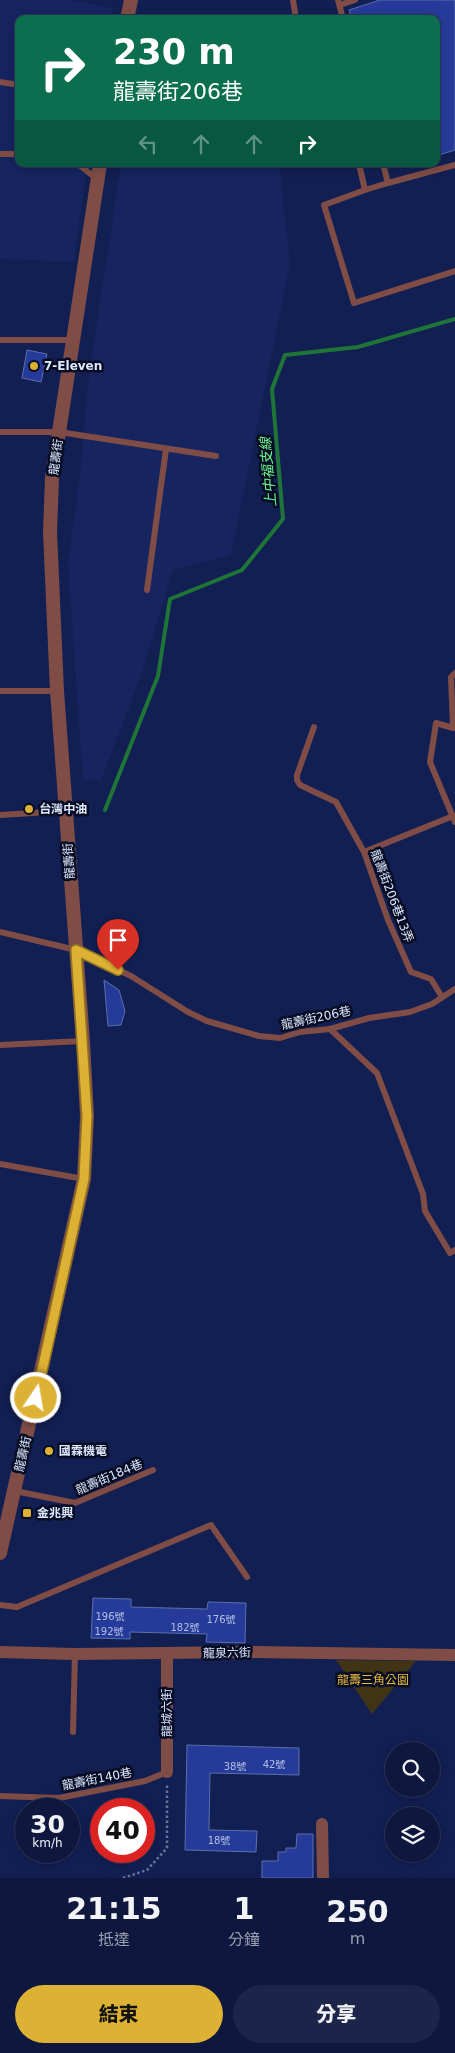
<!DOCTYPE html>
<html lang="zh-TW">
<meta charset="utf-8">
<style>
body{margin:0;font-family:"DejaVu Sans","Noto Sans TC",sans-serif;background:#1c2449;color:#f1f3f6;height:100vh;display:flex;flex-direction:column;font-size:19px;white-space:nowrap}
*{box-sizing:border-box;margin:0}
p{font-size:16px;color:#9b9fb0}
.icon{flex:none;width:28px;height:28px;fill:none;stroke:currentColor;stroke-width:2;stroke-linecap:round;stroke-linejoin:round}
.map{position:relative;height:1878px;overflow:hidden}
.side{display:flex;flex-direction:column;background:#0e173e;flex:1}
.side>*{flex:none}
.guide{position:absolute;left:15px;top:15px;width:425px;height:152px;border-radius:10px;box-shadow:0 2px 12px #0003,0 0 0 1px #2e3658;background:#0b6e4f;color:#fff;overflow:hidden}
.tools{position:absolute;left:385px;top:1742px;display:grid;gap:10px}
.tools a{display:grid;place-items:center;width:55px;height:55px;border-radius:50%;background:#0e173e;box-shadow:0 2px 12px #0003,0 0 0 1px #2e3658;font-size:25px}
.speed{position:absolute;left:15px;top:1798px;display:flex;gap:10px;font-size:25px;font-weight:700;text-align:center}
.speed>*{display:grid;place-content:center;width:65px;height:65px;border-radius:50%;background:#0e173e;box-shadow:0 2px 12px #0003,0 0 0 1px #2e3658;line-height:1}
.speed small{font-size:12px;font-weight:400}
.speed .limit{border:8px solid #d22;background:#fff;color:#111}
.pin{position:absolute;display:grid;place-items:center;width:42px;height:42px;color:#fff;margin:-51px -21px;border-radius:50% 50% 50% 0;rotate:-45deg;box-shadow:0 0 5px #0007}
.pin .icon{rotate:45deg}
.me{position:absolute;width:55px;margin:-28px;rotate:12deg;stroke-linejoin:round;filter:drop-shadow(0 0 4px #0008)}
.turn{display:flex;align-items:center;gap:18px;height:105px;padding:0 15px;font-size:22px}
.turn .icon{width:65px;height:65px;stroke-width:2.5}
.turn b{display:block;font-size:35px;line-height:42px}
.lanes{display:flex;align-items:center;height:48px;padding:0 15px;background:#0003;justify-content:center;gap:25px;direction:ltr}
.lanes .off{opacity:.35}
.eta{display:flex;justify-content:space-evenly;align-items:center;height:85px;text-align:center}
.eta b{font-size:30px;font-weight:800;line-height:35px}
.action{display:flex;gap:10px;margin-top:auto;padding:10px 15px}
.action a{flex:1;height:58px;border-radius:30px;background:#ddb133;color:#111;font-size:20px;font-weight:800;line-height:58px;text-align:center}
.action a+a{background:#1c2449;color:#f1f3f6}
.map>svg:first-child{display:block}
</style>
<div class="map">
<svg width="455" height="1878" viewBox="0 0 455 1878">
<rect width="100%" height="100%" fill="#121f53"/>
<!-- built -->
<g fill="#162460">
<polygon points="0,0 71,0 113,8 111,19 19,19 19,164 87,164 74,262 0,259"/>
<polygon points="121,164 279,164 290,263 231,555 173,570 142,673 101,781 83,780 68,564 80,476 89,374"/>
</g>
<!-- green -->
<polygon fill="#403414" points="336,1660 416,1661 372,1714"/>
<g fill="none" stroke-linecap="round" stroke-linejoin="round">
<!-- stream -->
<polyline stroke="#1f7538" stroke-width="4" points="105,810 158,676 170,599 242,570 283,519 272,389 285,355 358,347 455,319"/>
</g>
<!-- building -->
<g fill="#263b99" stroke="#5b6fab">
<polygon points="380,0 455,0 455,150 436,156 436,19 352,19 349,10"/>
<polygon points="27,350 47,354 41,382 22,378"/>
<polygon points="104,980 119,990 125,1011 121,1025 108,1026"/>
<polygon points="93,1598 131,1599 131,1607 207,1609 208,1602 246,1603 245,1643 206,1642 207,1634 130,1632 130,1639 91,1638"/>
<polygon points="187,1745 299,1748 299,1775 210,1773 209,1830 257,1831 256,1852 185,1850"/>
<polygon points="297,1834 313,1834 313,1878 262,1878 262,1861 278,1861 278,1852 286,1852 286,1848 296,1848"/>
</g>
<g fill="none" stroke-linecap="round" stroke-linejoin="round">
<!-- path -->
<polyline stroke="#67729a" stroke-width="2.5" stroke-dasharray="2.5 2.5" stroke-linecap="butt" points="123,1878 147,1870 167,1848 167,1785"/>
<!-- service -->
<g stroke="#804d46" stroke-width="6">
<polyline points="293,0 296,19"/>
<polyline points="338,0 343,19"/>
<polyline points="340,5 355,0"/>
<polyline points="0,82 19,85"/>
<polyline points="0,154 19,154"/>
<polyline points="78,164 97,179"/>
<polyline points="359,164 365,190 324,205 354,303 455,271"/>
<polyline points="383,164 388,183 455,165"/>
<polyline points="365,190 388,183"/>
<polyline points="0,340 73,340"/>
<polyline points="0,432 59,432 216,456"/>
<polyline points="147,590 166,449"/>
<polyline points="455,673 451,677 453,728 436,723 430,762 455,822"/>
<polyline points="0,691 57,691"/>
<polyline points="314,727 297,775 297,780 300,785 336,802 364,852 388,920 411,972 431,979 442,997"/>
<polyline points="0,815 65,811"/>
<polyline points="364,852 453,816"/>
<polyline points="0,932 76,950 131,976 188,1012 207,1021 259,1036 280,1038 300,1032 330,1029 369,1018 410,1012 432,1004 455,989"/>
<polyline points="330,1029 377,1073 423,1194 425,1211 450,1253 455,1250"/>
<polyline points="0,1045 83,1041"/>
<polyline points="0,1164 84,1179"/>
<polyline points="15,1491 75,1503 153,1470"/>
<polyline points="0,1605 17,1607 211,1525 247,1577"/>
<polyline points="73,1732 75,1654"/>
<polyline points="0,1796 59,1798 145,1781 167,1772"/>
</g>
<!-- minor -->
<g stroke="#804d46" stroke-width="12">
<polyline points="0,1652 75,1654 250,1652 455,1655"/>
<polyline points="167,1772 167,1654"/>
<polyline points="322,1824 323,1878"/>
</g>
<!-- tertiary -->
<g stroke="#804d46" stroke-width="14">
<polyline points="127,19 131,0"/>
<polyline points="0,1553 84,1179 87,1116 83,1041 57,691 50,532 52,478 100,164"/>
</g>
</g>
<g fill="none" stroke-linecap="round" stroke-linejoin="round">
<!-- route casing -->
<g stroke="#907321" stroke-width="12">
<polyline id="route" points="36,1398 84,1179 87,1116 76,950 118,970"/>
</g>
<!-- route -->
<use href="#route" stroke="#ddb133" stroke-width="9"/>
</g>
<!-- markers -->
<g fill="#ddb133" stroke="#060c23" stroke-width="2">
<circle cx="34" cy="366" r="5"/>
<circle cx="29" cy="809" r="5"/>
<circle cx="49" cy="1451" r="5"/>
<rect x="22" y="1508" width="10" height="10" rx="2.5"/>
</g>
<g text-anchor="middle" stroke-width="5" stroke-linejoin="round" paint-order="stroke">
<!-- number labels -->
<g font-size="10" fill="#b2bde4">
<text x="110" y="1620">196號</text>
<text x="221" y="1623">176號</text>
<text x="185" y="1631">182號</text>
<text x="109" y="1635">192號</text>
<text x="274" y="1768">42號</text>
<text x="235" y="1770">38號</text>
<text x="219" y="1844">18號</text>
</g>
<!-- poi labels -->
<g font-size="12" font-weight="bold" fill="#e0e8fd" stroke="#060c23" text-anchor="start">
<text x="44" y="370">7-Eleven</text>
<text x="39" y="813">台灣中油</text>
<text x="59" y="1455">國霖機電</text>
<text x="37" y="1517">金兆興</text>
</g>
<!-- street labels -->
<g font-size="12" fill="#e0e8fd" stroke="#060c23">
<text transform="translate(56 457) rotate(-82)" y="4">龍壽街</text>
<text transform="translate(69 861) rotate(-94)" y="4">龍壽街</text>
<text transform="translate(392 896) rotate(69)" y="4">龍壽街206巷13弄</text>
<text transform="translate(316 1018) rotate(-12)" y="4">龍壽街206巷</text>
<text transform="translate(23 1454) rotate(-77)" y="4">龍壽街</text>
<text transform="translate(109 1477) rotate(-23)" y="4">龍壽街184巷</text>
<text transform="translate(227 1653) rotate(-1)" y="4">龍泉六街</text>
<text transform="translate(167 1713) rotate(-90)" y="4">龍城六街</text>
<text transform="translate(97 1779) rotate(-11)" y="4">龍壽街140巷</text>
</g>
<!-- park labels -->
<g font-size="12" fill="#e9bc39" stroke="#060c23">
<text x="373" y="1684">龍壽三角公園</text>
</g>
<!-- water labels -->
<g font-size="14" font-style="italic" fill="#6cf38b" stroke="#060c23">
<text transform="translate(268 472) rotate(-95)" y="5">上中福支線</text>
</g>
</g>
</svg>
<div class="tools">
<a><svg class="icon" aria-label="search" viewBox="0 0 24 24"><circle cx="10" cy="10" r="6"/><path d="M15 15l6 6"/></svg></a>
<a><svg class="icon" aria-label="layers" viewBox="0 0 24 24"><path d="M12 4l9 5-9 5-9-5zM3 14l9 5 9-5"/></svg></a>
</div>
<div class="speed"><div>30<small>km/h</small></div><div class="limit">40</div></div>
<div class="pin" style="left:118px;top:970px;background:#d93025"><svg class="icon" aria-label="arrive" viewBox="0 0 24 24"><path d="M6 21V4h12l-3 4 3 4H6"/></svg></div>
<svg class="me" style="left:36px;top:1398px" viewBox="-20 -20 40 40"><circle r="17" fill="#ddb133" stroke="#fff" stroke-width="3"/><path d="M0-11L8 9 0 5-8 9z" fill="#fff"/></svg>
<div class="guide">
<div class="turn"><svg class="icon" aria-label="right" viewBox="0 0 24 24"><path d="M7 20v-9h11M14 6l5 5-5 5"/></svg><div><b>230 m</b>龍壽街206巷</div></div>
<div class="lanes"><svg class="icon off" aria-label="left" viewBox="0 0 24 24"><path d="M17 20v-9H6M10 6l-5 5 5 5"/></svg><svg class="icon off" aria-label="ahead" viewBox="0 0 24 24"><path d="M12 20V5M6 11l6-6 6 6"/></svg><svg class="icon off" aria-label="ahead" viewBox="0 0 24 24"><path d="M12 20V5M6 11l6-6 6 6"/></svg><svg class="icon" aria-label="right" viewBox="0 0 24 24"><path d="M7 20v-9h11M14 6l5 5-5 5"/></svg></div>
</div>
</div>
<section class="side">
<div class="eta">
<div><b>21:15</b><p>抵達</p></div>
<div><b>1</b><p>分鐘</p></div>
<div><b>250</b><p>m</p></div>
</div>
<div class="action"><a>結束</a><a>分享</a></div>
</section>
